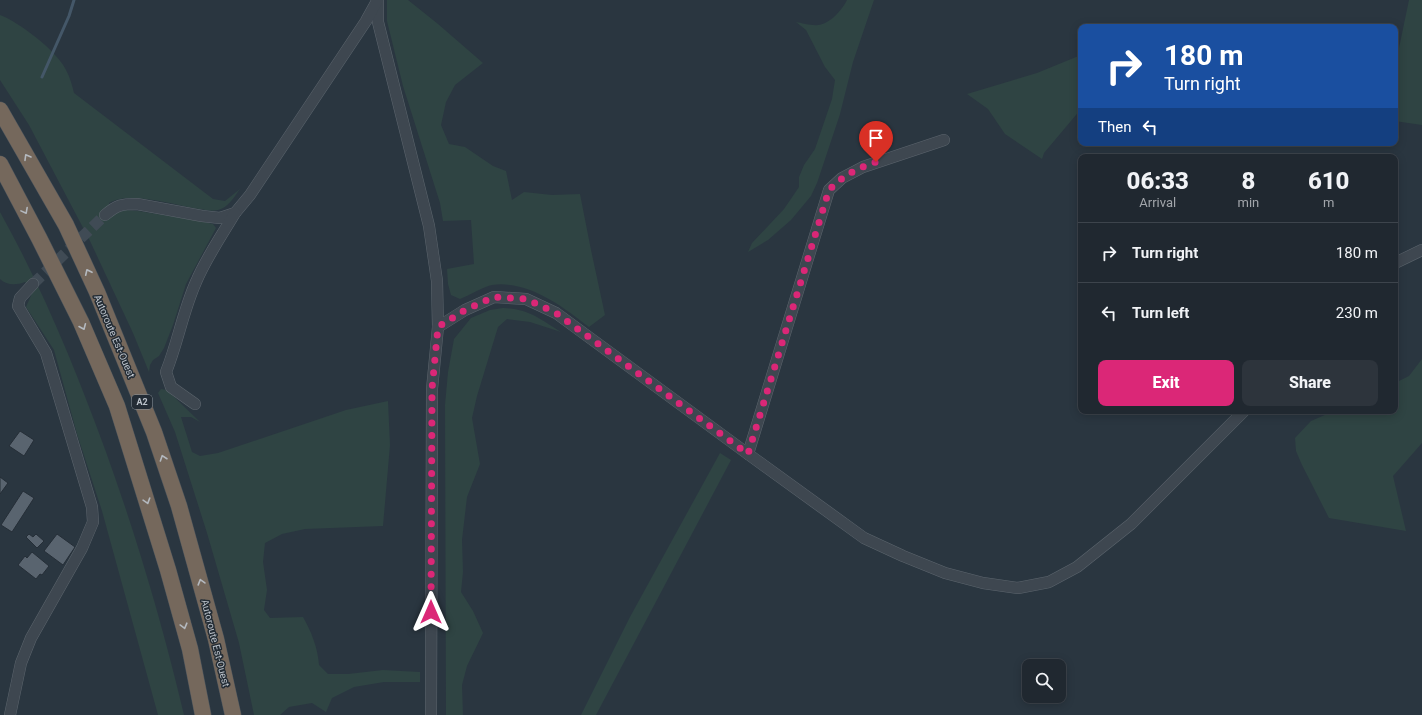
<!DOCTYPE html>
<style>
body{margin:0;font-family:Roboto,sans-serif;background:#2d343c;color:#f1f3f6;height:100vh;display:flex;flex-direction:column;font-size:15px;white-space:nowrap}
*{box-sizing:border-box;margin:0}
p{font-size:13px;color:#a2a6ab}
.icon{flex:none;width:22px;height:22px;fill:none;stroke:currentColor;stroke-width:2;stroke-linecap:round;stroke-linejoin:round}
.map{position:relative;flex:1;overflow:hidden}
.details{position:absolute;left:1078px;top:154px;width:320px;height:260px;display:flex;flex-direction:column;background:#202830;border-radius:8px;box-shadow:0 2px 10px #0003,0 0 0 1px #3d444c}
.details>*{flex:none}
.guide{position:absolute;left:1078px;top:24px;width:320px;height:122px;border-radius:8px;box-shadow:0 2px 10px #0003,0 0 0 1px #3d444c;background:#1a4fa0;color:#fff;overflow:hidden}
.fabs{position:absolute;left:1022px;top:659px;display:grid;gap:8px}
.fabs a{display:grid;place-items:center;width:44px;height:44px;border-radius:8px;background:#202830;box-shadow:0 2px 10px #0003,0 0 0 1px #3d444c;font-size:20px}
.pin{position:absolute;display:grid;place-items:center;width:34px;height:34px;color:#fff;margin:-41px -17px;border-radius:50% 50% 50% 0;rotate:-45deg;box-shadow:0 0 4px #0007}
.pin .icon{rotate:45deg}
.me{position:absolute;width:44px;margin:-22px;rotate:0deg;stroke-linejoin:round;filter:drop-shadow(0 0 3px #0008)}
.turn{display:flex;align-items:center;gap:14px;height:84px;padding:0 20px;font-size:18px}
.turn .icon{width:52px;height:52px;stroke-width:2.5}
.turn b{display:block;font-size:28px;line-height:34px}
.then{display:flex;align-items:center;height:38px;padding:0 20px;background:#0003;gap:8px;font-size:15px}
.eta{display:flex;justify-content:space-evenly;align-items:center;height:68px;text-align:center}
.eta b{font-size:24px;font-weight:800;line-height:28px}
.primary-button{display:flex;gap:8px;margin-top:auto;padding:8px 20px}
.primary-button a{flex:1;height:46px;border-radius:8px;background:#db2777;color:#fff;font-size:16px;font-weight:800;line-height:46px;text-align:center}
.primary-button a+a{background:#2d343c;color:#f1f3f6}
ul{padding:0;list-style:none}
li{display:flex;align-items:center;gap:12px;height:60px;padding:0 20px;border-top:1px solid #3d444c}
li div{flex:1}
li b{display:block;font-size:15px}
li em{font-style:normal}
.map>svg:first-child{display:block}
</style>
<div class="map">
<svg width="1422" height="715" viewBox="0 0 1422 715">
<rect width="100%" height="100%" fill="#2a3640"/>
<!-- green -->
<g fill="#2f4443">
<path d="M387 0H408L438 24 483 63 455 85 446 102 441 125 449 144 465 147 493 166 506 171 512 200 524 192 552 195 580 194 591 250 605 315 589 327C562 306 528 280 492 285 485 286 468 296 460 299L451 295 448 284 447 269 474 264 471 220 443 221 440 203 403 86 387 21Z"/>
<path d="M847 0H874L853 62 840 114 817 183 811 196 791 220 768 240 748 252 752 243 784 209 799 187V177L804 165 815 149 832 99 835 80 825 67 806 30 796 22C802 23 812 26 818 25 830 24 842 10 847 0Z"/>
<polygon points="1409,0 1422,0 1422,125 1395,121 1395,67"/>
<path d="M0 15C19 22 57 51 66 70 70 77 72 85 74 93L213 199 225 201 240 189C234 197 228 208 218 210 210 212 201 209 193 208 171 204 129 191 109 203L112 215 125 210 138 211 201 221 213 224 216 228 186 284 173 325 164 348 159 356 153 360 150 365 149 372 133 333 90 241 29 125 0 80Z"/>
<polygon points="1081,55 1081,109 1044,153 1042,159 1005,134 988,109 967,94 1037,73"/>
<path d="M0 212C43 289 76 370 106 452 137 538 163 626 184 715H158L102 511 77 434 54 350 26 307 33 291 25 282C17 285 7 286 0 279Z"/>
<path d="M503 308C529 309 540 319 561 332L530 322 507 319 498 327 477 396 472 418 480 464 467 497 462 540 463 572 461 592 473 611 483 633 467 666 462 685 463 715H446L445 405 448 372 454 339 471 318 490 310Z"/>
<polygon points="1422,359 1422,443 1393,476 1406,531 1329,518 1302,465 1296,451 1295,438 1311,421 1334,411 1395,411 1395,383 1409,376"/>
<path d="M161 389 167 390 200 422 191 417H181L192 452 200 456 218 453 346 410 388 401 390 445 383 526 305 529 282 534 265 543 263 562 267 590 264 610 270 618 303 617C311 631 318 648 319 665L328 674H348L383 670 420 672V682H384L354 687 332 698 326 712 312 703 289 707 280 715H254L239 643 207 533 175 432 158 393Z"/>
<polygon points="720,453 731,460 596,715 581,715 630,617"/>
</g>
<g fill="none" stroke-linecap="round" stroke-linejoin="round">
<!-- stream -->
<polyline stroke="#445768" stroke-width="3" points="42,77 69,16 74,0"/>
</g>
<!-- building -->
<g fill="#59646f" stroke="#252e37">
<polygon points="20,431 34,440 24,456 9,446"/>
<polygon points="0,477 8,483 0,494"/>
<polygon points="23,491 34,498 12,532 1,525"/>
<polygon points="29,534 33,537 36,534 44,541 37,548 26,537"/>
<polygon points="57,534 75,547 63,565 44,551"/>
<polygon points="32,552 49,566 42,575 40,574 36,579 18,565 25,556 27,558"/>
</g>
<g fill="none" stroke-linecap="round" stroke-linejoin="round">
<!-- minor-tunnel -->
<polyline stroke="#404b55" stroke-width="11" stroke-dasharray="11 5.5" stroke-linecap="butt" points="33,284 105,215"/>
<!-- minor casing -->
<g stroke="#5c656d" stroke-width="12">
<g id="minor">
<polyline points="378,0 378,22 429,226 437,281 438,327 432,389 431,715"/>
<path d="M105 215C117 205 121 204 137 204L202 216 220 218 235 213 250 195 366 21 377 1"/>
<polyline points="1395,263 1422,250"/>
<polyline points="438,327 465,310 494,297 526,299 556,313 748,454 864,538 903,556 945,573 983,583 1018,588 1049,582 1077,567 1131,524 1244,411"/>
<path d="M195 404 171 387 166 372C178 342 183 311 196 282 206 258 222 235 235 213"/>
<polyline points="748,454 829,190 842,178 863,167 944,140"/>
<polyline points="10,715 21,663 31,638 82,548 93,522 92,507 46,353 18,306 20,298 33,284"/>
</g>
</g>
<!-- highway casing -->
<g stroke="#49525a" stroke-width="17">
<g id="highway">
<polyline points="0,110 66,225 97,292 154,432 179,506 216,639 233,715"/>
<polyline points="0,164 39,238 81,322 117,406 168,570 190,649 203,715"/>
</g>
</g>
<!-- minor -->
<use href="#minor" stroke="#3e4750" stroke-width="11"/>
<!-- highway -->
<use href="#highway" stroke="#75685c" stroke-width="16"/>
</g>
<!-- one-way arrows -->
<defs><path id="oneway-chevron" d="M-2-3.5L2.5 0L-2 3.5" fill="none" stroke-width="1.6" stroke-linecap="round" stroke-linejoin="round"/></defs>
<g stroke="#b4b9bf">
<use href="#oneway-chevron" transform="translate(27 157) rotate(-120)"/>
<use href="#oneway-chevron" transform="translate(25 211) rotate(62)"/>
<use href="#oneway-chevron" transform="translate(88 272) rotate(-115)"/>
<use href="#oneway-chevron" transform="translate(83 327) rotate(67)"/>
<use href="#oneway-chevron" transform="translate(163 458) rotate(-109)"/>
<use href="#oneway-chevron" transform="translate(147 501) rotate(73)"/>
<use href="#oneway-chevron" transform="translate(201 582) rotate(-106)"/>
<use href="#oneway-chevron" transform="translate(184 626) rotate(75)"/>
</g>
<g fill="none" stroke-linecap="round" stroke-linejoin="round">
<!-- route -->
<path stroke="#db2777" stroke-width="7" stroke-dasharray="0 12.6" d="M431 612 432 389 438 327 465 310 494 297 526 299 556 313 748 454 829 190C844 175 856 169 876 162"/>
</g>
<g text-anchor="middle" stroke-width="3" stroke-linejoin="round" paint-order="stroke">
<!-- shield labels -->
<rect fill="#232c35" stroke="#8d959d" stroke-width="1" x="132" y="395" width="20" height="14" rx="3"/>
<g font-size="9" font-weight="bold" fill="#bbc2ca">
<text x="142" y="405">A2</text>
</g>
<!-- street labels -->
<g font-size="10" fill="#bbc2ca" stroke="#232c35">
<text transform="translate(115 336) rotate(67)" y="4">Autoroute Est-Ouest</text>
<text transform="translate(216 643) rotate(76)" y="4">Autoroute Est-Ouest</text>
</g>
</g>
</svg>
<div class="fabs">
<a><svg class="icon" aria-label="search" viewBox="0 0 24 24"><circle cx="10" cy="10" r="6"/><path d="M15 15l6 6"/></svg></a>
</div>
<div class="pin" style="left:876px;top:162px;background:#d93025"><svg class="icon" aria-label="arrive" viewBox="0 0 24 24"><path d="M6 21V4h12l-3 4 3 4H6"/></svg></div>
<svg class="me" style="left:431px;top:612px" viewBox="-20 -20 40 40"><path d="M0-17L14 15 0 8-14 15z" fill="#db2777" stroke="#fff" stroke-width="4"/></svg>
<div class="guide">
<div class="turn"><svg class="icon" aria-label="right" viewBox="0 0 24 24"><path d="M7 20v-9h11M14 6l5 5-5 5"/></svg><div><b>180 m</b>Turn right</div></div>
<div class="then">Then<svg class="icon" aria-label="left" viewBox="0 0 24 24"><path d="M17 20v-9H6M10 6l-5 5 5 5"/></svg></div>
</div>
<section class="details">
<div class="eta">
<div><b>06:33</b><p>Arrival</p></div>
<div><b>8</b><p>min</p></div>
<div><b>610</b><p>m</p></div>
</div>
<ul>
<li><svg class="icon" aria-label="right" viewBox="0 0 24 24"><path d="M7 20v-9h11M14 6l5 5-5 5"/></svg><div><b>Turn right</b></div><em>180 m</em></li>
<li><svg class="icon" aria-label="left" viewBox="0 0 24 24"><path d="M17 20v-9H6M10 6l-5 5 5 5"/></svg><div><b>Turn left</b></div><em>230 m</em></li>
</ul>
<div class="primary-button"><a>Exit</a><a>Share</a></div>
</section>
</div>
